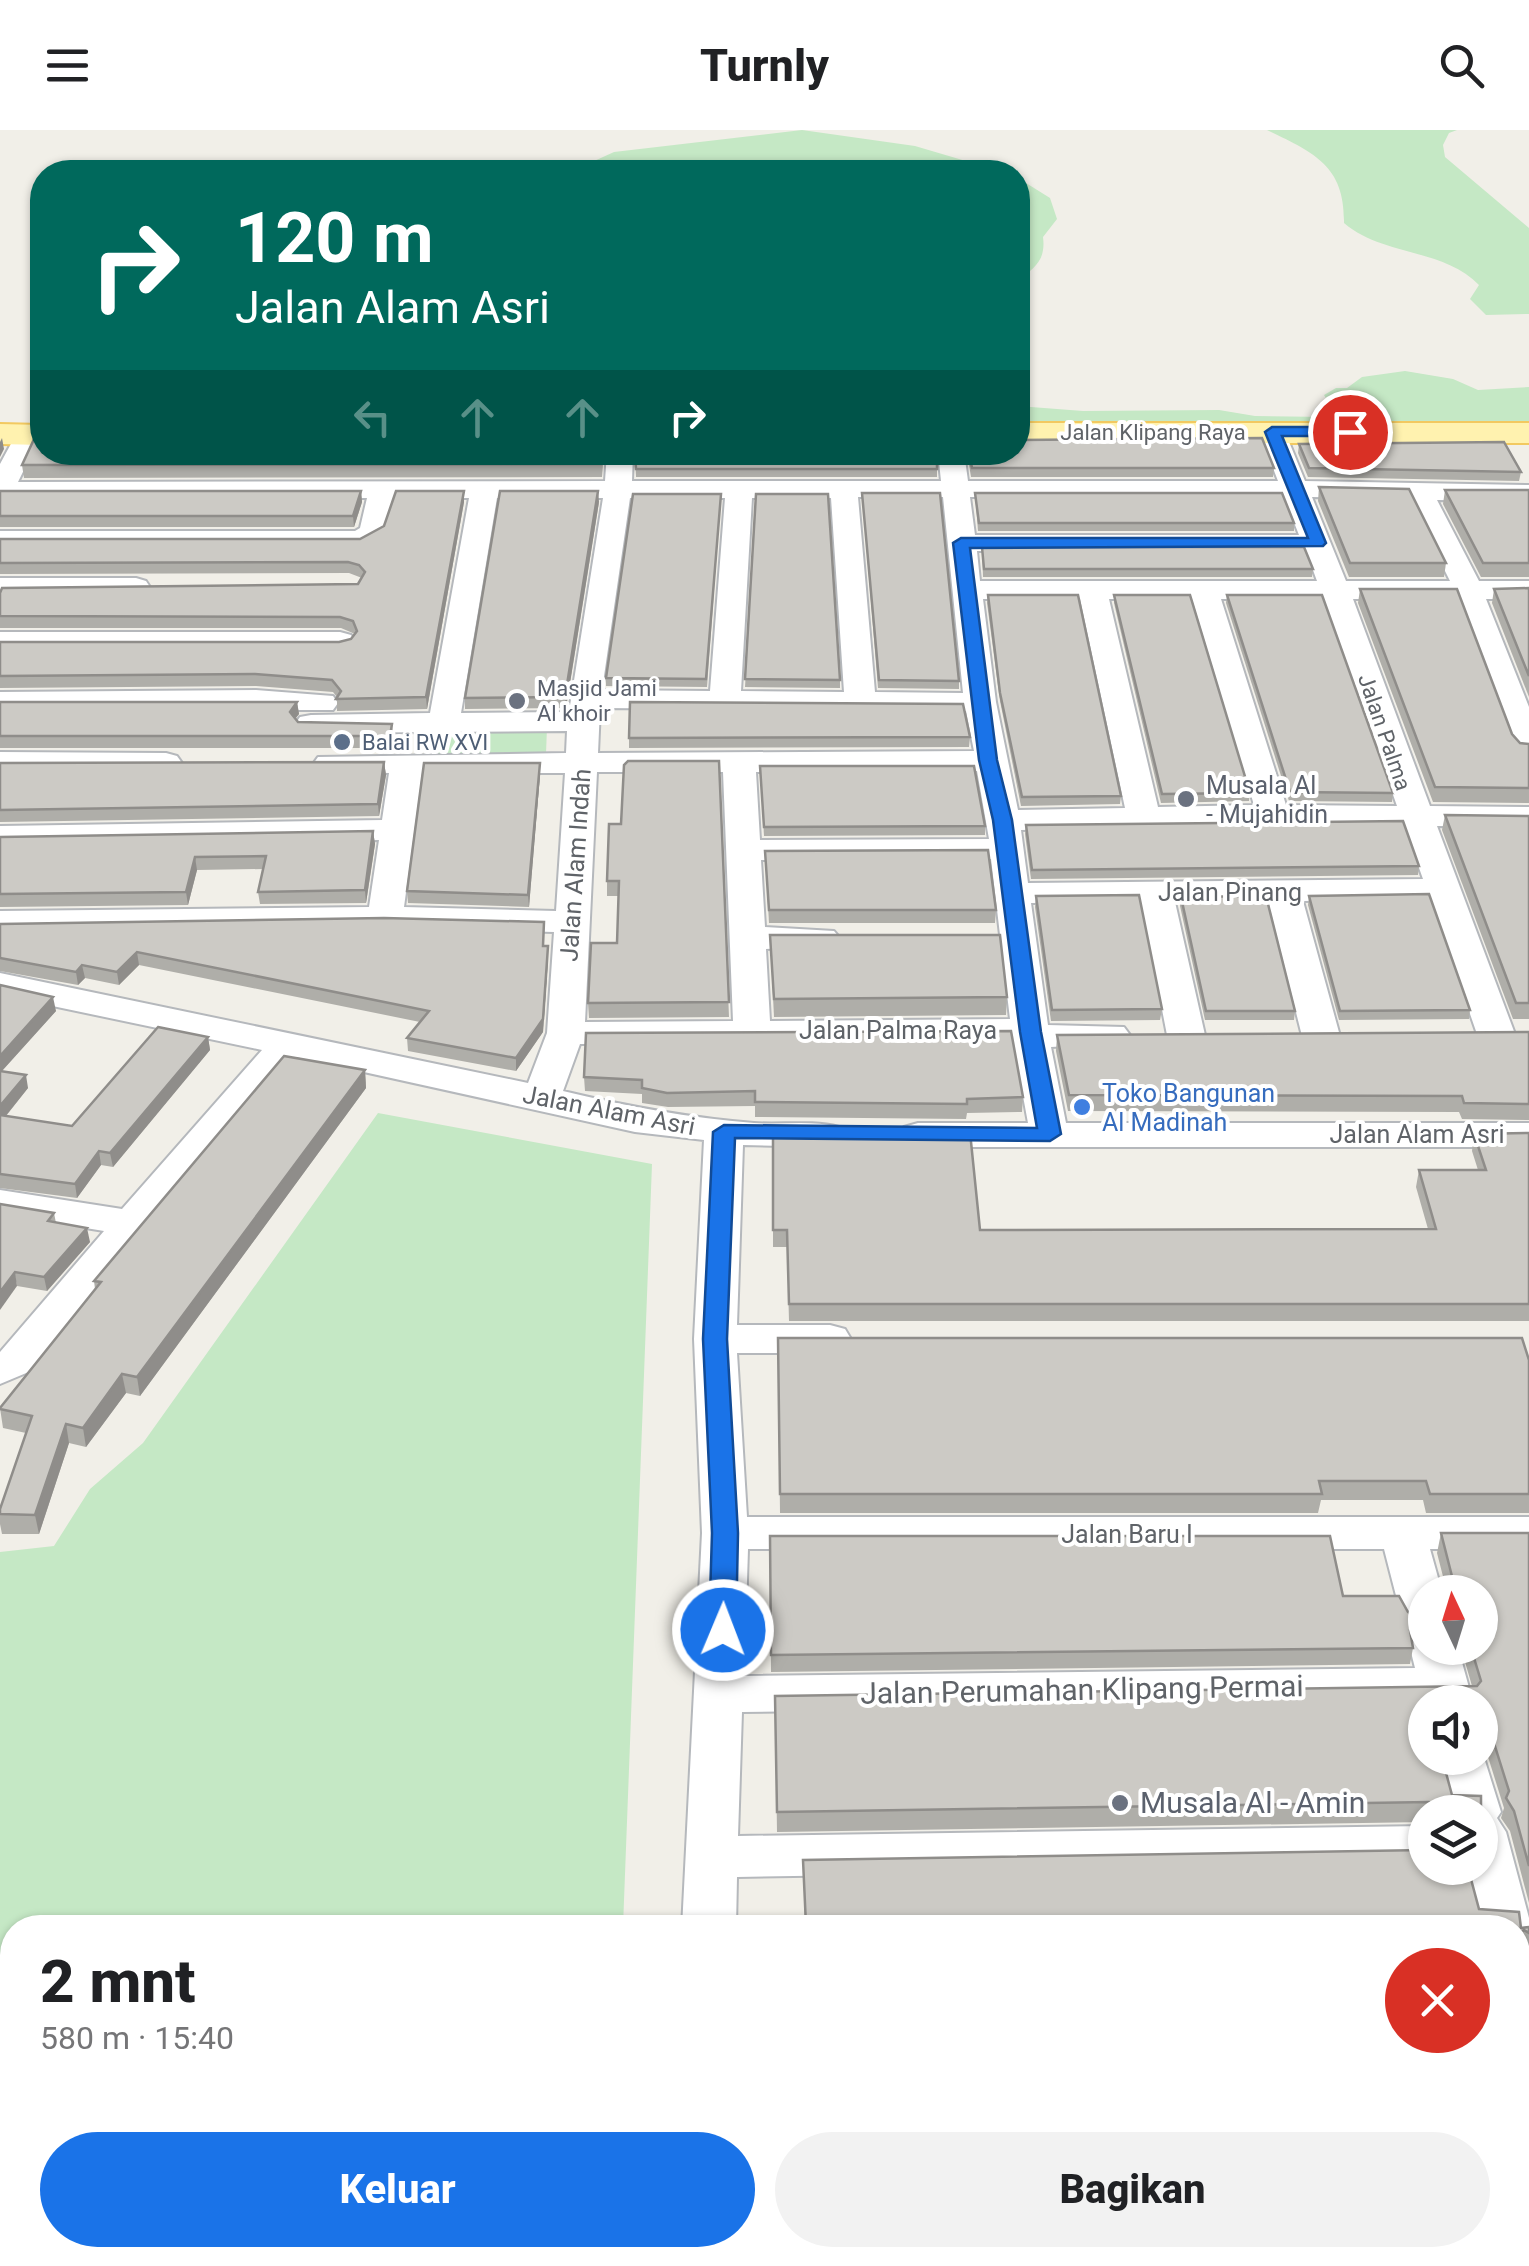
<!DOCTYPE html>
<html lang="id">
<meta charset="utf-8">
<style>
body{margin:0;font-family:Roboto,sans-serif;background:#f2f2f2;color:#202124;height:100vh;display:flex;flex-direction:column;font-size:38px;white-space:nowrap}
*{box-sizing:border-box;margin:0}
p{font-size:32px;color:#757577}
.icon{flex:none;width:55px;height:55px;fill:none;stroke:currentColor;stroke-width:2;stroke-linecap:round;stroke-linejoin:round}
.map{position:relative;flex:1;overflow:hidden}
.sheet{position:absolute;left:0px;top:1785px;width:1530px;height:352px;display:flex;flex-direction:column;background:#fff;border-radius:40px 40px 0 0;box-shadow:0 2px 8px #0004}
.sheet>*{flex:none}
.banner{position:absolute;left:30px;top:30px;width:1000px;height:305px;border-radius:40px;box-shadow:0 2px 8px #0004;background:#00695c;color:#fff;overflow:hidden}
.needle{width:65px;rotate:356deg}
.buttons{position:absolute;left:1408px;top:1445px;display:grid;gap:20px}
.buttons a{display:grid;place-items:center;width:90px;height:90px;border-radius:50%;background:#fff;box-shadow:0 2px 8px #0004;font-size:50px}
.pin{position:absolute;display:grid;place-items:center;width:85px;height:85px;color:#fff;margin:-42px;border:5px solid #fff;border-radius:50%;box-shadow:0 2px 10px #0007}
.me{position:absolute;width:110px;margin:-55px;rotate:1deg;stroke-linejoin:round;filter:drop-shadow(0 0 8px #0008)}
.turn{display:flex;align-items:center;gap:35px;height:210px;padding:0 40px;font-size:45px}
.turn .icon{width:130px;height:130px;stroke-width:2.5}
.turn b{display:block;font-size:70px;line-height:85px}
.lanes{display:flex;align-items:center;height:95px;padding:0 40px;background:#0003;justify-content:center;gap:50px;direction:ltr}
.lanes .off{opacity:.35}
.round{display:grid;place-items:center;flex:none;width:105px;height:105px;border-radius:52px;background:#f2f2f2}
.overview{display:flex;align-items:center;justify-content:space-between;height:170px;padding:0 40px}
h1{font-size:60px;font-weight:800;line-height:75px}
.button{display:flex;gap:20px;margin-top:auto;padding:20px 40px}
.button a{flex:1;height:115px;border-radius:60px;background:#1a73e8;color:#fff;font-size:40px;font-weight:800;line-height:115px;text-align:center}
.button a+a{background:#f2f2f2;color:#202124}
header{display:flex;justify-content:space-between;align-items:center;height:130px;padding:0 40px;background:#fff;font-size:45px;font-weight:800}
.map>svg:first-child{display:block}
</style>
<header><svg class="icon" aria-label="menu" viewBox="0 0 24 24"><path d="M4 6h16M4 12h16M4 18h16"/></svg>Turnly<svg class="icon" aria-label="search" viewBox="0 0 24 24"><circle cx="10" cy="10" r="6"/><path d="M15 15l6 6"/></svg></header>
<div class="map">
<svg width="1529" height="2136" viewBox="0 0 1529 2136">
<rect width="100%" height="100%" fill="#f1efe8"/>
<!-- green -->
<g fill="#c5e8c5">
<polygon points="802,0 915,16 1003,42 647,42 592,32 614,22"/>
<path d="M1267 0H1457L1449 3 1443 15 1445 27 1529 98V184L1486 185 1470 169 1479 155C1443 118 1382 126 1344 93 1345 36 1315 23 1267 0Z"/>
<polygon points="428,31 477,42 350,42 370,36"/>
<path d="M1018 48 1050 68 1057 89 1043 107C1046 130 1035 138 1018 150Z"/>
<polygon points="1405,241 1453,249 1478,260 1529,257 1529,292 1018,293 1018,276 1083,281 1219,280 1255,286 1328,287 1336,284 1324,265 1336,258 1347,258 1362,247"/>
<polygon points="547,597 546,624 438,626 441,599"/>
<polygon points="378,983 652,1034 623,1797 12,1798 12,2125 610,2125 610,2136 0,2136 0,1422 54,1416 90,1359 143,1313"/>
</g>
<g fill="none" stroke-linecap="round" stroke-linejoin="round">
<!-- minor casing -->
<g stroke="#b5b8bc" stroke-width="4">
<g id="minor">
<path d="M1272 294 1285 302 1305 351 1529 355V371L1437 370 1479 451H1529V469H1486L1529 577V627L1518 624 1513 617 1457 469H1353L1430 676 1529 677V697L1437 696 1515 904 1509 912 1496 915 1483 912 1477 904 1430 769 1303 771 1340 906 1334 914 1321 917 1308 914 1302 906 1268 771 1175 772 1205 905 1199 913 1186 916 1173 913 1167 905 1141 772 1031 773 1048 895 1124 897 1130 905 1124 913 1051 917 1066 993H1529V1017H918L904 1013 899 1005 904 997 918 993H1028L1013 912 1006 911 580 914 563 961C626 976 689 988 754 993 782 995 811 990 839 997L844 1005 839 1013 825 1017 743 1015 737 1195H830L845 1199 851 1209 845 1219 830 1223H737L747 1387H1529V1419H1430L1442 1462H1425V1502L1408 1497 1401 1485 1384 1419H748L744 1546 1415 1538 1410 1518 1417 1506 1425 1503V1518H1458L1473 1572 742 1582 738 1706 1425 1696V1736L737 1747 736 1798H682L702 1403 694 1209 704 1010 635 1002 296 927 48 1223 31 1241 0 1254V1222L104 1101 0 1084V1060L122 1079 262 920 0 865V843L528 953 547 903 554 802 385 797 0 803V781L369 777 379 710 0 716V696L382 690 389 643 318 641 313 634 318 627 566 623 567 601 311 603 300 601 295 594 300 587 311 585 430 583 469 368H394C389 393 388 411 361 417H0V401H355L360 398 367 368H0V334L19 299 28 297 41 305 18 352 605 351 607 322H633L632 351H941L938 322H964L968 351H1278L1259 302ZM858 367H943L963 563 875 562ZM970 367H1284L1299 405H975ZM1312 367 1409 369 1450 451H1346ZM497 368H603L569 582 461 583ZM630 368H725L710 561 602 560ZM752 368H831L844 562 741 561ZM977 421H1306L1317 451H980ZM983 469H1080L1125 678 1018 680 996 572ZM1109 469H1192L1254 675 1158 677ZM1221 469H1324L1397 676 1286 675ZM600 578 966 581 974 621 598 623ZM977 641 989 709 760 710 756 642ZM597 642H723L733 891 585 892ZM422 643H565L556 781 404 777ZM1273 695 1404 696 1423 749 1028 753 1021 700ZM991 729 1010 889 770 891 766 819 834 815 840 808 834 801 765 797 761 730Z"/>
<polygon points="0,448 136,448 146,451 150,457 146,463 136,466 0,466"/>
<polygon points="0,502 340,502 351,505 355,511 351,517 340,520 0,520"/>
<polygon points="256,560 333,566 338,573 333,580 0,580 0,562"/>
<polygon points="0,622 166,623 177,626 182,633 177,640 166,643 0,642"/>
<polygon points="1480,1615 1501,1682 1497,1688 1506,1702 1529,1788 1529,1803 1524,1813 1518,1815 1518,1798 1478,1798 1463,1738 1480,1738 1480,1682 1450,1682 1437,1628 1480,1628"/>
<polygon points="1518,1824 1529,1828 1529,1913 1518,1909"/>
<polygon points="1518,2081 1529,2082 1529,2134 1497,2125 1518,2125"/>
<rect x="662" y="2125" width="60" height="11"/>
</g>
</g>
<!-- major casing -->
<g stroke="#f2c960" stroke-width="4">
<g id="major">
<rect x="1018" y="293" width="511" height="20"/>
<polygon points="0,294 42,295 42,315 0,314"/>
</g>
</g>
<!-- minor -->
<use href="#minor" fill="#fff" fill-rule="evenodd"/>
<!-- major -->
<use href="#major" fill="#fff2af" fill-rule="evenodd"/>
</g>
<!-- wall -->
<g fill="#afaea9">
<polygon points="1299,314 1521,342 1519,351 1308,347 1298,323"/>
<polygon points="604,322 602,347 24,348 22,335"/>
<polygon points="635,322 937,322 937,347 636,347"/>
<polygon points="967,322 1018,322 1274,338 1273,347 971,347"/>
<polygon points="1319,357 1446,433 1444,447 1349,447 1318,371"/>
<polygon points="1445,360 1529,360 1529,447 1481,447 1443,374"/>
<polygon points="0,361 361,361 362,372 354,397 0,397"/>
<polygon points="464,361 464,372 427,579 337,581 337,567 333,562 256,556 0,558 0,512 339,512 351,509 355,504 341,498 0,498 0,463 358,454 362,448 349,443 0,444 0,409 360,409"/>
<polygon points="862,363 959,551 959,559 878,558"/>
<polygon points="975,363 1294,393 1294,401 978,401"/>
<polygon points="721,364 707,557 606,556 606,548"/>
<polygon points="756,364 840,550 840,558 745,557"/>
<polygon points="599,372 566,578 465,579 465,568"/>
<polygon points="982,417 1313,439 1312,447 983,447"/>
<polygon points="1529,458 1529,567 1492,473 1494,459"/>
<polygon points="1360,459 1512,604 1520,613 1529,614 1529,673 1433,672 1358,473"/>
<polygon points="988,465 1121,666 1120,674 1021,676 1000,571 987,473"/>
<polygon points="1114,465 1250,663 1249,671 1161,673 1114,473"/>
<polygon points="1227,465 1393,663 1392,672 1289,671 1226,473"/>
<polygon points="0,572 297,572 299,584 295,589 298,592 392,594 393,606 391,618 0,618"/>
<polygon points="970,607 969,617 629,618 629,608"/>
<polygon points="719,631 729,887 589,888 588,873 617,813 619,766 607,766 607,751"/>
<polygon points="384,632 386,645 379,686 0,692 0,633"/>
<polygon points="540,633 540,645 529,777 408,773 407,761"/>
<polygon points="760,636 985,696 985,705 764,706"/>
<polygon points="1445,685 1529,686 1529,889 1513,889 1442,700"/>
<polygon points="1026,695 1419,736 1418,745 1031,749 1025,704"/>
<polygon points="373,701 375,714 366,773 260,774 258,762 263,739 197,740 188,775 0,777 0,707"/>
<polygon points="765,721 996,780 995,793 769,793"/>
<polygon points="1036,766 1162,879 1160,890 1051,891 1035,777"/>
<polygon points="1309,766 1470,880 1469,889 1339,890 1308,775"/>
<polygon points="1181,767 1295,881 1294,890 1205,890 1180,776"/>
<polygon points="0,794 544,805 544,816 548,829 543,902 516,941 408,921 407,908 420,892 139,835 119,855 85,848 78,855 0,841"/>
<polygon points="770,805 1007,867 1006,885 774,887"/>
<polygon points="0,855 56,881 2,941 28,958 6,986 72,996 208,907 210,920 113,1037 101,1035 77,1068 0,1058"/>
<polygon points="1529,902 1529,990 1462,989 1459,982 1068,981 1056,921 1057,905"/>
<polygon points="365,940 366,958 140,1266 126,1263 86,1317 69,1313 39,1404 2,1404 0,1394 0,1379 26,1303 3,1298 0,1278 95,1159 94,1151"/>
<polygon points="584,947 1023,967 1022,982 967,983 966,989 755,987 755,976 668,977 642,973 642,964 585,961"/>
<polygon points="773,1001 980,1100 1428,1099 1416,1057 1419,1040 1478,1040 1472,1021 1474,1004 1529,1003 1529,1191 789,1191 787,1117 773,1117"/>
<polygon points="0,1074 54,1083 56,1093 90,1112 47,1161 17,1156"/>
<polygon points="778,1208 1529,1230 1529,1383 1426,1383 1423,1370 1321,1370 1318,1383 780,1383"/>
<polygon points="1441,1403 1529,1403 1529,1773 1510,1701 1501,1688 1504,1678 1484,1614 1480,1612 1480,1572 1425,1572 1425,1628 1442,1628 1452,1665 1481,1666 1480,1717 1480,1682 1425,1682 1425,1692 777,1702 775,1566 1472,1556 1461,1518 1480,1518 1480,1462 1447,1462 1437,1423"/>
<polygon points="770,1406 1343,1466 1415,1503 1412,1509 1413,1518 1410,1534 771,1542"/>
<polygon points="803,1730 1479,1779 1521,1798 1529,1797 1529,1826 1519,1821 1520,1891 1529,1895 1529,2050 1518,2050 1518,1798 805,1795"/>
</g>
<!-- shaded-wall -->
<g fill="#8f8d8a">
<polygon points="2,308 4,319 0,327 0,312"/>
<polygon points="361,361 362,372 354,397 353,386"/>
<polygon points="464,361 464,372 427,579 426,567"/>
<polygon points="598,361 599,372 566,578 565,567"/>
<polygon points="297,572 299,584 291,594 290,582"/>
<polygon points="384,632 386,645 379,686 378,674"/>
<polygon points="540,633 540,645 529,777 528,765"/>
<polygon points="373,701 375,714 366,773 365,760"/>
<polygon points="195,727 197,740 188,775 186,762"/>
<polygon points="548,816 548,829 543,902 516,941 516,928"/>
<polygon points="137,822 139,835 119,855 117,842"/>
<polygon points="82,835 85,848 78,855 76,842"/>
<polygon points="53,867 56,881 0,943 0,926"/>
<polygon points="208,907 210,920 113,1037 110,1023"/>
<polygon points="365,940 366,958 140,1266 137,1247"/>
<polygon points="26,945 28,958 0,993 0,976"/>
<polygon points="99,1021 101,1035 77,1068 75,1054"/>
<polygon points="87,1098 90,1112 47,1161 44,1147"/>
<polygon points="15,1142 17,1156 0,1180 0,1162"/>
<polygon points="122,1244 126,1263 86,1317 83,1298"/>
<polygon points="66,1294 69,1313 39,1404 35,1385"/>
<polygon points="1418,1487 1415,1503 1407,1516 1410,1500"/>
</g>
<!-- building -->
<g fill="#cccac5" stroke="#8f8d8a" stroke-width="2.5">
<polygon points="35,307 42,307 42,322 602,322 601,334 22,335"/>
<polygon points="1262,308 1274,338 972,338 969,322 1018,322 1018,310"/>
<polygon points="1504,312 1521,342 1309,338 1299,314"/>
<polygon points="635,322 937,322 937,339 636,339"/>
<polygon points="1319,357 1409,359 1446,433 1350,433"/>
<polygon points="1445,360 1529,360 1529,433 1483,433"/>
<polygon points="0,361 361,361 353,386 0,386"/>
<polygon points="396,361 464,361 426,567 336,569 341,561 332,550 255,544 0,546 0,512 339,512 351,509 357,501 353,491 340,487 0,486 0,463 2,458 358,454 365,442 359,435 348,432 0,433 0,409 360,409 384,396"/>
<polygon points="500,361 598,361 565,567 465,568"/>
<polygon points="862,363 940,363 959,551 879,550"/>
<polygon points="975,363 1282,363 1294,393 979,393"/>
<polygon points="633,364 721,364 706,549 606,548"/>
<polygon points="756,364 828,364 840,550 745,549"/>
<polygon points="982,417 1304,417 1313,439 984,439"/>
<polygon points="1529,458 1529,546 1494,459"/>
<polygon points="1360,459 1457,459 1512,604 1520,613 1529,614 1529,658 1435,657"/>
<polygon points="988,465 1078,465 1121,666 1022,667 1000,563"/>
<polygon points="1114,465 1190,465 1250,663 1162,664"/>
<polygon points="1227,465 1322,465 1393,663 1290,662"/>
<polygon points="0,572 297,572 290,582 298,592 392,594 390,606 0,606"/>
<polygon points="630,572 963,574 970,607 629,608"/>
<polygon points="628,631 719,631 729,872 588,873 591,813 617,813 619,751 607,751 609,694 621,694 624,635"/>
<polygon points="384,632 378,674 0,680 0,633"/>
<polygon points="424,633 540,633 528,765 407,761"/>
<polygon points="760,636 974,636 985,696 764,697"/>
<polygon points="1445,685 1529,686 1529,873 1516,873"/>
<polygon points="1403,691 1419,736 1032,740 1026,695"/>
<polygon points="373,701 365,760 258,762 266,726 195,727 186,762 0,764 0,707"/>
<polygon points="988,720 996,780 769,780 765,721"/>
<polygon points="1429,764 1470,880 1340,881 1309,766"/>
<polygon points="1139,765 1162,879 1052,880 1036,766"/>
<polygon points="1266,766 1295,881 1206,881 1181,767"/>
<polygon points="384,788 544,792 543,816 548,816 543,889 516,928 407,908 429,881 137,822 117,842 82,835 76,842 0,828 0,794"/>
<polygon points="770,805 1000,805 1007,867 774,869"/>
<polygon points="0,855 53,867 0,926"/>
<polygon points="158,897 208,907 110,1023 99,1021 75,1054 0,1044 0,985 72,996"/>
<polygon points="1011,901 1023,967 967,969 967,974 755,972 755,961 667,963 642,958 642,950 584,947 586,903"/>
<polygon points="1529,902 1529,974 1464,973 1462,966 1069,965 1057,905"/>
<polygon points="284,926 365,940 137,1247 122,1244 83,1298 66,1294 35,1385 0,1384 0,1379 32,1286 0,1279 0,1278 101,1152 94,1151"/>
<polygon points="0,941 26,945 0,976"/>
<polygon points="773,1001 970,1002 980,1100 1436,1099 1419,1040 1486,1040 1474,1004 1529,1003 1529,1174 789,1174 787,1100 773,1100"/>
<polygon points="0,1074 54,1083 48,1091 87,1098 44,1147 15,1142 0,1162"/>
<polygon points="778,1208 1522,1208 1529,1230 1529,1364 1430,1364 1426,1351 1319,1351 1322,1364 780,1364"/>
<polygon points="1441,1403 1529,1403 1529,1736 1514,1681 1506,1668 1509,1661 1488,1594 1484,1591 1480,1604 1480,1572 1425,1572 1425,1628 1442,1628 1452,1665 1481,1666 1481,1714 1480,1682 1433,1682 1433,1676 1429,1672 777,1682 775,1566 1477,1556 1481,1551 1471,1518 1480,1518 1480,1462 1456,1462"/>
<polygon points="770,1406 1330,1406 1343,1466 1399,1466 1408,1482 1418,1487 1410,1500 1413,1518 771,1525"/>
<polygon points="1425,1720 1425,1738 1468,1738 1479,1779 1519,1782 1521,1798 1529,1797 1529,1803 1524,1800 1519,1804 1520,1891 1529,1895 1529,2030 1518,2030 1518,1798 781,1798 781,1796 806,1795 803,1730"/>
<polygon points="1518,2114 1529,2116 1529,2136 781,2136 781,2125 1518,2125"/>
</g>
<!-- route -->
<polygon fill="#1a73e8" stroke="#114b97" stroke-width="2.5" points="1272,297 1350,297 1358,302 1350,306 1282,306 1326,413 1323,416 970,418 997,630 1012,690 1041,902 1061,1004 1050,1011 735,1008 727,1209 738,1403 736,1500 732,1506 713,1506 709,1500 712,1403 703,1209 713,1002 724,995 1037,998 1020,902 993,690 979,630 953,413 961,408 1308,408 1265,302"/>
<!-- markers -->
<g fill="#6b7280" stroke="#fff" stroke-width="4">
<circle cx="517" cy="571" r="10"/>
<circle cx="1186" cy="669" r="10"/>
<circle cx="1120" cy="1673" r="10"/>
</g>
<circle fill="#5c6f8a" stroke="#fff" stroke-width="4" cx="342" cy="612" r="10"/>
<circle fill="#3f7fe0" stroke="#fff" stroke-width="4" cx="1082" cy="977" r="10"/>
<g text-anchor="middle" stroke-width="8" stroke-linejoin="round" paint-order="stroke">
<!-- far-street labels -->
<g font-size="22" fill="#5f6368" stroke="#fff">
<text x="1153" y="310">Jalan Klipang Raya</text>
<text transform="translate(1385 602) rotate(71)" y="8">Jalan Palma</text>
</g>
<!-- far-worship labels -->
<g font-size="22" fill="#5b616d" stroke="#fff" text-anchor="start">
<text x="537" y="566">Masjid Jami<tspan x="537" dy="25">Al khoir</tspan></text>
</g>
<!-- far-service labels -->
<g font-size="22" fill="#4e5e75" stroke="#fff" text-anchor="start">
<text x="362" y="620">Balai RW XVI</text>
</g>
<!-- worship labels -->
<g font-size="25" fill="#5b616d" stroke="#fff" text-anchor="start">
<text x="1206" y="664">Musala Al<tspan x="1206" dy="29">- Mujahidin</tspan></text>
</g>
<!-- street labels -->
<g font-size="25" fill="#5f6368" stroke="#fff">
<text transform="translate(575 735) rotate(-86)" y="9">Jalan Alam Indah</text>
<text x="1230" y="771">Jalan Pinang</text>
<text x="898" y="909">Jalan Palma Raya</text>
<text transform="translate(609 980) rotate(11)" y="9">Jalan Alam Asri</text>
<text x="1417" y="1013">Jalan Alam Asri</text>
<text x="1127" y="1413">Jalan Baru I</text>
</g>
<!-- shop labels -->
<g font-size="25" fill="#366cbe" stroke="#fff" text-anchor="start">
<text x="1102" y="972">Toko Bangunan<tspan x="1102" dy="29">Al Madinah</tspan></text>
</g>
<!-- near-street labels -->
<g font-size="30" fill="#5f6368" stroke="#fff">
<text transform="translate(1082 1560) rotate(-1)" y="10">Jalan Perumahan Klipang Permai</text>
</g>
<!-- near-worship labels -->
<g font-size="30" fill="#5b616d" stroke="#fff" text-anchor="start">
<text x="1140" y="1683">Musala Al - Amin</text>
</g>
</g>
</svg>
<div class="buttons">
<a><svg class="needle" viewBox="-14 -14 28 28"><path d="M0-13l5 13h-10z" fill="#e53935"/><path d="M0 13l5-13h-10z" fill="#757577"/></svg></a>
<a><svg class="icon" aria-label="sound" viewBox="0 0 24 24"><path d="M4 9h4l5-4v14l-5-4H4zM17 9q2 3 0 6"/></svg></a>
<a><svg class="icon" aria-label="layers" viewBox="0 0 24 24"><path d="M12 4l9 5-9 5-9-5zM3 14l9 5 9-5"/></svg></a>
</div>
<div class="pin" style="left:1350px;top:302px;background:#d93025"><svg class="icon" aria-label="arrive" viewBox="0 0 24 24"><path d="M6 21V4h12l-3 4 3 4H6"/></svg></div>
<svg class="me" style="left:723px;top:1500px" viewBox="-20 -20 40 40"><circle r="17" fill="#1a73e8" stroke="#fff" stroke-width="3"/><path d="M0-11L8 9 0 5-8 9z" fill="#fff"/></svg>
<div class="banner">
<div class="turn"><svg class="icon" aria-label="right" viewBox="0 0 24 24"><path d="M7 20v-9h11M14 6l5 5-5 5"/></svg><div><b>120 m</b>Jalan Alam Asri</div></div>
<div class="lanes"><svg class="icon off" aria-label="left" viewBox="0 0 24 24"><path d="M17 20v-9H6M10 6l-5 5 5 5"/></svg><svg class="icon off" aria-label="ahead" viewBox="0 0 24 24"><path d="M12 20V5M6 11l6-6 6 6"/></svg><svg class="icon off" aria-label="ahead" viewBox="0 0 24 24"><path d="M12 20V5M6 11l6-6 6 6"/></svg><svg class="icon" aria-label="right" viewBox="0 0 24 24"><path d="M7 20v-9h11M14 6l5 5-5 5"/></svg></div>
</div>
<section class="sheet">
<div class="overview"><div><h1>2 mnt</h1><p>580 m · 15:40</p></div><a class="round" style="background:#d93025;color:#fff"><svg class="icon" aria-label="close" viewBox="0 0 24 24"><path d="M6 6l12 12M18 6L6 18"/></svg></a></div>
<div class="button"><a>Keluar</a><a>Bagikan</a></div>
</section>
</div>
